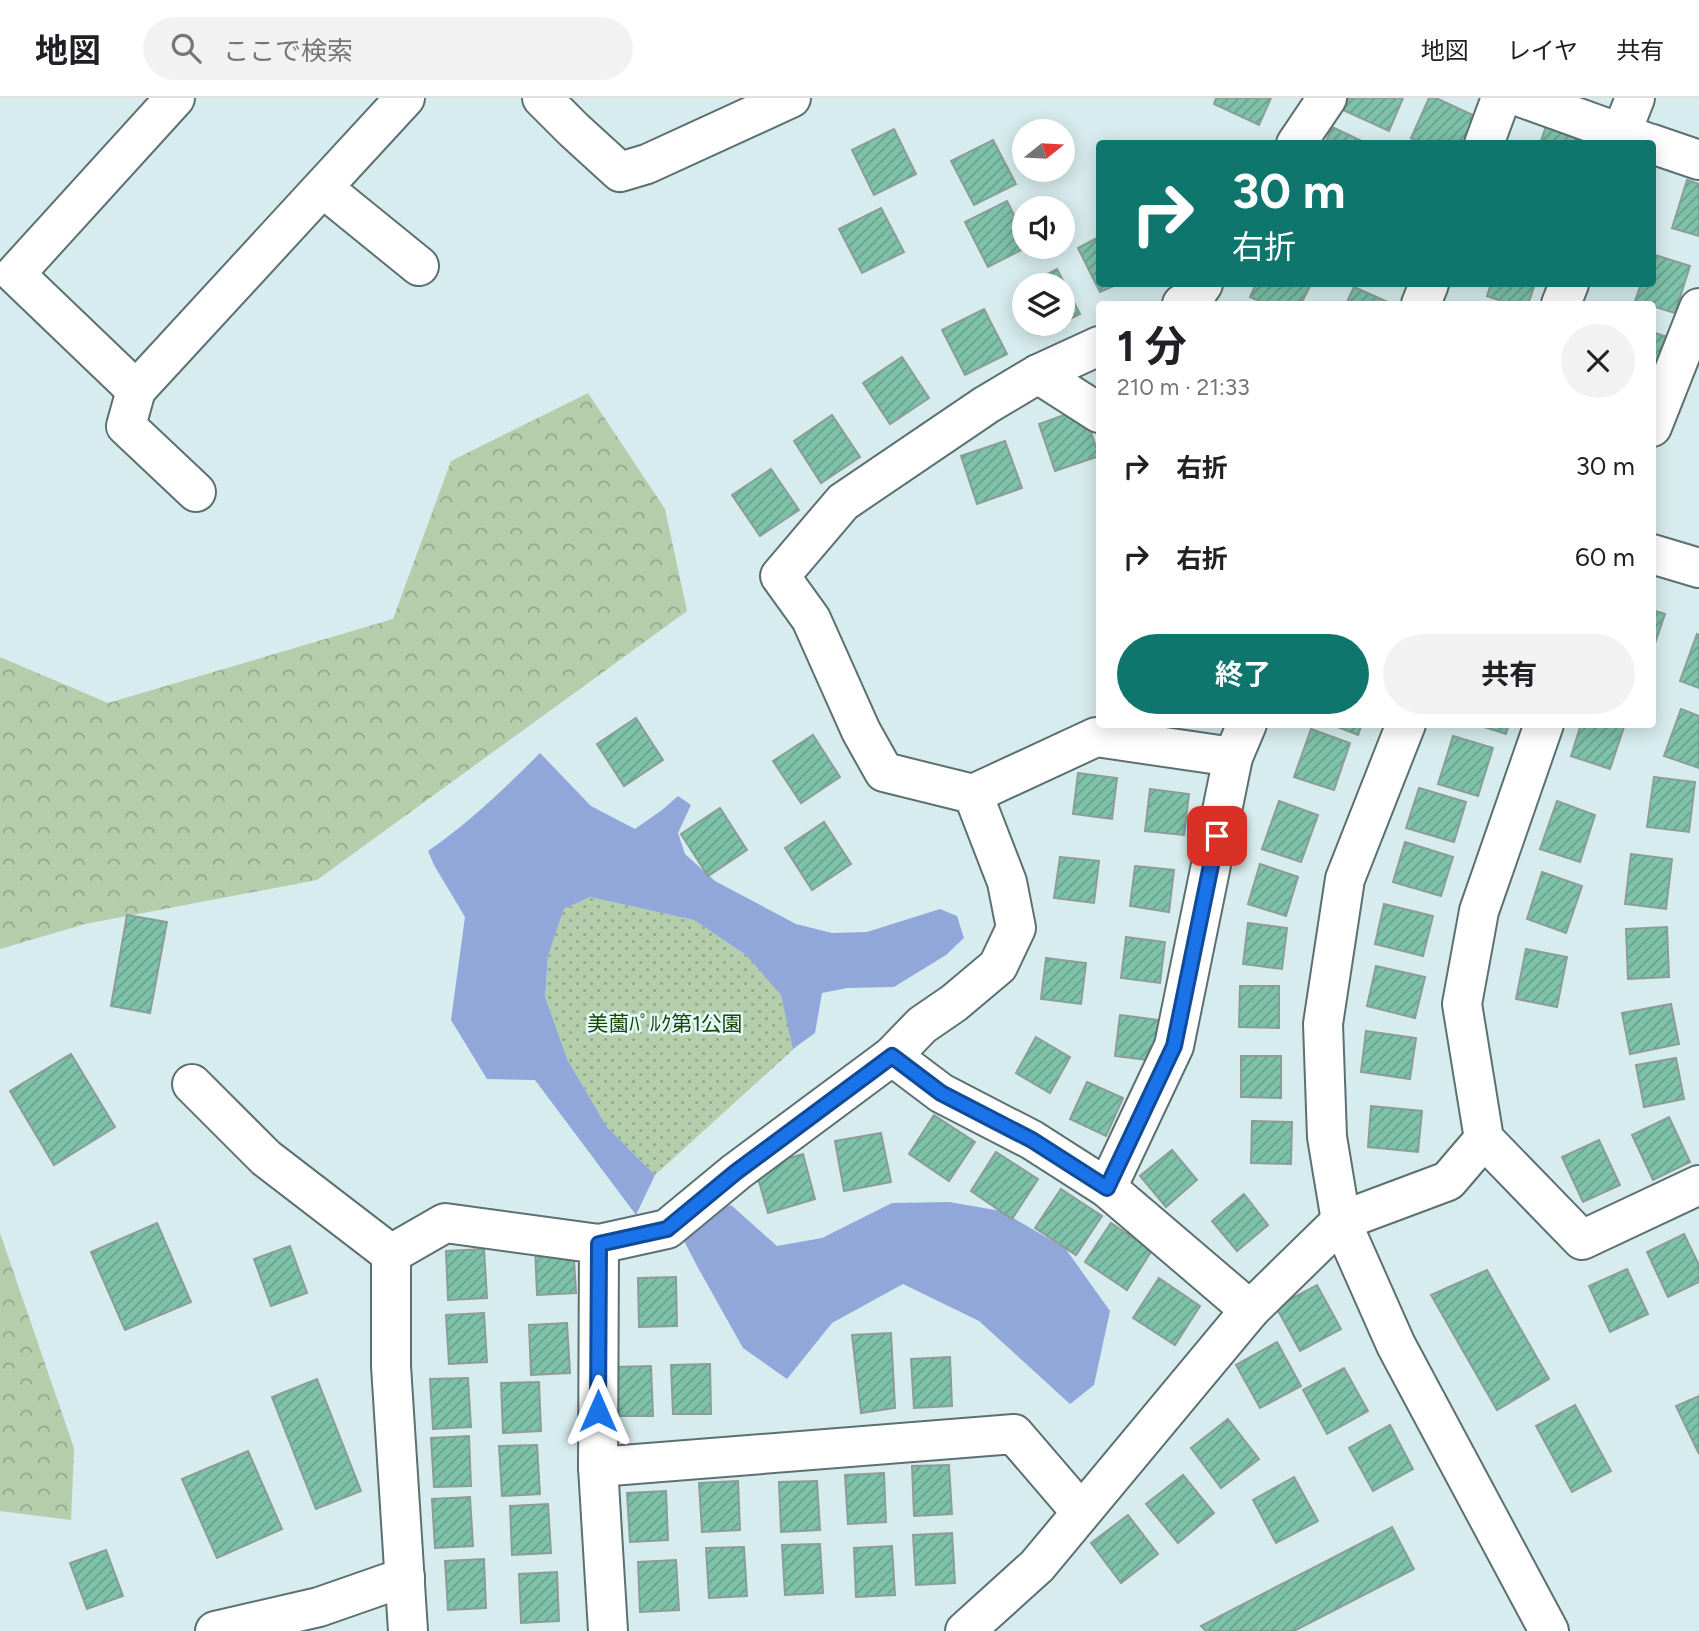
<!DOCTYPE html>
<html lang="ja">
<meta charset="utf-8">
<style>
body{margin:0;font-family:Figtree,"Noto Sans JP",sans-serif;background:#f2f2f2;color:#202124;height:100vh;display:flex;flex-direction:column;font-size:26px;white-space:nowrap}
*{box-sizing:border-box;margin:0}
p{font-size:23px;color:#757577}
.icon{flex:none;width:38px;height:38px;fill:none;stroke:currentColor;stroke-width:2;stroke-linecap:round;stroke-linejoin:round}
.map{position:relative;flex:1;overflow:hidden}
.details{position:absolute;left:1096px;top:203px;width:560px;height:427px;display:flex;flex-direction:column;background:#fff;border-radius:7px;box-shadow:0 4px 18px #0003}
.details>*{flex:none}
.guide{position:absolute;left:1096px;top:42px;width:560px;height:147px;border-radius:7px;box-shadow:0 4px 18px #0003;background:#0f766e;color:#fff;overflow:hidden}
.needle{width:46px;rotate:72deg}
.fabs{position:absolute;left:1012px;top:21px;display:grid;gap:14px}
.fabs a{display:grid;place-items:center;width:63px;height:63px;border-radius:50%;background:#fff;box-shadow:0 4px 18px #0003;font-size:35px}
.pin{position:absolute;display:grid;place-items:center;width:60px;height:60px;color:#fff;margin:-30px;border-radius:14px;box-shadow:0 4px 10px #0006}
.me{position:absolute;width:77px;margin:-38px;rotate:0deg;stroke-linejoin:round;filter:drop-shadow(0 0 5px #0008)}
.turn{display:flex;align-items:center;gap:24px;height:147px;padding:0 21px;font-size:32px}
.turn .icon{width:91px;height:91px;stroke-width:2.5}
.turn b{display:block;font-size:49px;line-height:60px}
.round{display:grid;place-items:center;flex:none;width:74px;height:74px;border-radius:37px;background:#f2f2f2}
.summary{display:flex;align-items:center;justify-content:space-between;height:119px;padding:0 21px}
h1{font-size:42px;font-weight:700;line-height:52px}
.action{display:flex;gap:14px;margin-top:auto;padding:14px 21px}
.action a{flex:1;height:80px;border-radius:42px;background:#0f766e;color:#fff;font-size:28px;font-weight:700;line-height:80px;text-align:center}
.action a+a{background:#f2f2f2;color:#202124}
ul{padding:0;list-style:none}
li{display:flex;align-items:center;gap:21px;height:91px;padding:0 21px}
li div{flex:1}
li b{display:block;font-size:26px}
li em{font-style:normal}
header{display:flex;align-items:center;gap:42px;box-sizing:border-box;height:98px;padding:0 35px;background:#fff;border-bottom:2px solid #e0e0e0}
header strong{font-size:33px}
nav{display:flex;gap:38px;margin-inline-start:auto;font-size:24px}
.search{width:490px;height:63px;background:#f2f2f2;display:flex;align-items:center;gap:18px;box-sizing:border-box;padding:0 24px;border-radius:38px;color:#757577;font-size:26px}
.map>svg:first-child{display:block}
</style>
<header>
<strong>地図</strong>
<div class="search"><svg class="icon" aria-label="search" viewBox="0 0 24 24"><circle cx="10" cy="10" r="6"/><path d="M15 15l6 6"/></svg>ここで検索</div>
<nav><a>地図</a><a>レイヤ</a><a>共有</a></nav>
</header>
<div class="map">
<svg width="1699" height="1533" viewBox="0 0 1699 1533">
<defs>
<pattern id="forest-crowns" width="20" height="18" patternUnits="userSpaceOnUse" patternTransform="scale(1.75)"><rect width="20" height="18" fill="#b4cdab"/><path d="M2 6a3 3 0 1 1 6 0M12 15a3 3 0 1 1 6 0" fill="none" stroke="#93a88d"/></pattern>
<pattern id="park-dots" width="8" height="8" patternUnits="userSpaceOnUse" patternTransform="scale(1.75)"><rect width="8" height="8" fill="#b4cdab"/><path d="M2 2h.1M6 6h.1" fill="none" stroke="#93a88d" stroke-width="1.8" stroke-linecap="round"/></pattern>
<pattern id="building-hatch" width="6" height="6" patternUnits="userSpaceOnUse" patternTransform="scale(1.75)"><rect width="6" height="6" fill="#7ec2aa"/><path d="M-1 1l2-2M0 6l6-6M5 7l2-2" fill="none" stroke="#689f8c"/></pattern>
</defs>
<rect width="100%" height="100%" fill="#d7ecee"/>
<!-- forest -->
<g fill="url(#forest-crowns)">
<polygon points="588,295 665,411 687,513 317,782 85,826 0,851 0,559 108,605 393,521 451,363"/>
<polygon points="0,1135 74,1350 71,1422 0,1413"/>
</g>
<!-- park -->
<polygon fill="url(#park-dots)" points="590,799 694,822 746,857 782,897 796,949 655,1077 607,1029 568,963 545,899 548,858 564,811"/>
<!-- water -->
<g fill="#91a7d9">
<path d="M540 655 591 708 635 731 662 712 678 698 691 707 678 735 685 756 715 783 796 826 832 835 867 834 940 811 957 818 964 840 946 857 894 889 847 890 822 895 815 935 793 951 781 897 746 857 694 822 590 799 564 811 548 858 545 899 568 963 607 1029 655 1077 636 1117 535 982 487 981 451 922 465 819 434 767 428 753C469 725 505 690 540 655Z"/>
<polygon points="949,1104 1001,1113 1065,1150 1110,1213 1094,1287 1070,1306 979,1223 903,1186 832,1225 787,1281 743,1250 697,1168 676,1127 731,1107 777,1148 822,1140 892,1105"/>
</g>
<!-- building -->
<g fill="url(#building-hatch)" stroke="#8b9d96" stroke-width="2">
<polygon points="1216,0 1271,0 1259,27 1214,6"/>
<polygon points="1349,0 1403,0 1389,33 1343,12"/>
<polygon points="1429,0 1436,0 1475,18 1463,46 1422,46 1411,40"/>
<polygon points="1546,28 1585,42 1584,46 1540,46"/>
<polygon points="1332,29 1368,46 1325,46"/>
<polygon points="894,31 916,76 874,97 852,52"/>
<polygon points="993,42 1016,86 974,107 951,63"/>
<polygon points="1687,82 1699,86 1699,138 1672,130"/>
<polygon points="1007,103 1024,137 1024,149 1027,149 988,169 965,124"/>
<polygon points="881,110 904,154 862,175 839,131"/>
<polygon points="1099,139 1099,186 1118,186 1100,194 1078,150"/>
<polygon points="1652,156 1690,168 1675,215 1652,208 1652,206 1635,203 1641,186 1652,186"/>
<polygon points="1057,171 1080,216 1062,225 1062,187 1026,187"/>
<polygon points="1256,186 1311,186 1301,206 1266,206 1250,199"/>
<polygon points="1491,186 1535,186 1528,206 1511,206 1487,198"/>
<polygon points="1354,189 1392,206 1346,206"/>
<polygon points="984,211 1007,256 965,277 942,232"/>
<polygon points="1032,226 1060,226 1038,237"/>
<polygon points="1652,234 1667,239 1652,287"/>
<polygon points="902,259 929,300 890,326 863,285"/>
<polygon points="1083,310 1099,358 1055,373 1039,326"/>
<polygon points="832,317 860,359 821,385 794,343"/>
<polygon points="1005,343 1022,390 977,406 961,358"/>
<polygon points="771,371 799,412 760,438 732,397"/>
<polygon points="1652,512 1665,516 1652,554"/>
<polygon points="1697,536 1699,537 1699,590 1680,583"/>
<polygon points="1681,611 1699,618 1699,670 1664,658"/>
<polygon points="636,620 663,662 624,688 597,646"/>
<polygon points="1330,626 1362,626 1358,637"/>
<polygon points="1475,626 1509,626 1506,636"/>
<polygon points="1581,626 1625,626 1610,671 1571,658"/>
<polygon points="1311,631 1350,645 1334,692 1294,679"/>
<polygon points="813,637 840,679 801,705 773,663"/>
<polygon points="1453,638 1493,650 1478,698 1438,686"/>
<polygon points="1078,675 1117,680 1112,721 1073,716"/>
<polygon points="1654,679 1695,684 1689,734 1647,729"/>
<polygon points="1419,690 1466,704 1454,744 1406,730"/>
<polygon points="1150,691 1189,696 1184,737 1145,733"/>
<polygon points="1279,703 1318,717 1301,764 1262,751"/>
<polygon points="1557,703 1595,717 1580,764 1540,751"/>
<polygon points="720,710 747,752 708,778 681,736"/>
<polygon points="824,724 851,766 812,792 785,750"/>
<polygon points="1405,744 1453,759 1441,798 1393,784"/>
<polygon points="1631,756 1672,761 1666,811 1625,806"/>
<polygon points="1060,759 1099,763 1094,805 1054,800"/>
<polygon points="1260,766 1298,779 1286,818 1248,806"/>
<polygon points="1135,768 1174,772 1169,814 1130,808"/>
<polygon points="1542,774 1582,788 1566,835 1527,821"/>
<polygon points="1384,806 1433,818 1423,858 1375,846"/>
<polygon points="127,817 167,824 150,915 111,908"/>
<polygon points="1248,825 1287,830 1282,871 1243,866"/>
<polygon points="1667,829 1669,879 1628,881 1626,831"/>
<polygon points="1126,839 1165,844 1160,885 1121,880"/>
<polygon points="1526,851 1567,859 1557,909 1516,901"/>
<polygon points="1046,860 1086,865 1081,906 1041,901"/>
<polygon points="1376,868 1425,879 1415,920 1367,908"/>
<polygon points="1240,888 1279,888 1279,930 1239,929"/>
<polygon points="1671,906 1679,946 1630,956 1622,915"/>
<polygon points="1120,917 1159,922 1154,963 1115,958"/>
<polygon points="1366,933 1416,940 1410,981 1361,974"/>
<polygon points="1036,939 1070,959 1050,995 1016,975"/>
<polygon points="71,956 115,1029 54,1067 10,993"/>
<polygon points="1241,958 1281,958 1281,1000 1241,999"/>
<polygon points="1676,960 1684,1001 1644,1009 1636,967"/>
<polygon points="1087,984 1123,1000 1106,1038 1070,1021"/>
<polygon points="1371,1008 1422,1013 1418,1054 1368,1049"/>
<polygon points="934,1017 975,1044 949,1083 909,1056"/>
<polygon points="1669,1019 1690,1064 1653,1082 1632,1037"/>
<polygon points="1252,1023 1292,1024 1291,1066 1251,1065"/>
<polygon points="881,1035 891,1084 844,1093 835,1043"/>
<polygon points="1599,1042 1620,1087 1583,1104 1562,1059"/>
<polygon points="1172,1052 1197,1082 1166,1109 1140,1078"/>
<polygon points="996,1054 1038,1081 1012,1121 971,1093"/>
<polygon points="803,1056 815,1101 768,1115 755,1070"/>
<polygon points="1061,1091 1102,1118 1076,1157 1035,1130"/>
<polygon points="1244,1096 1268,1127 1237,1153 1212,1123"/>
<polygon points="157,1125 191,1204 125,1232 91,1154"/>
<polygon points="1111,1125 1152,1152 1127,1192 1085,1164"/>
<polygon points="1684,1136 1699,1167 1699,1184 1668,1199 1647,1154"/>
<polygon points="573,1146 576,1195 537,1197 535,1148"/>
<polygon points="290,1148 307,1195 271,1208 254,1161"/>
<polygon points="484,1151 487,1200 448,1202 446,1153"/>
<polygon points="1627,1171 1648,1216 1610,1234 1589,1188"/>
<polygon points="1487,1172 1549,1281 1497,1312 1431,1197"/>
<polygon points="676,1179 677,1228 639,1229 638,1180"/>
<polygon points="1159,1180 1200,1208 1175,1247 1133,1220"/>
<polygon points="1317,1187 1341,1231 1300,1253 1276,1209"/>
<polygon points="484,1215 487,1264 449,1266 446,1217"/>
<polygon points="567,1225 570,1275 531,1277 529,1227"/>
<polygon points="891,1235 895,1310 861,1315 852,1237"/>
<polygon points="1277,1244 1301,1288 1260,1310 1236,1267"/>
<polygon points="950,1259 952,1308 914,1310 911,1261"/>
<polygon points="710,1266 711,1316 673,1316 671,1267"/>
<polygon points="651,1268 653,1318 615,1318 613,1269"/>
<polygon points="1344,1270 1368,1313 1327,1336 1303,1292"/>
<polygon points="468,1280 471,1329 433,1331 430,1281"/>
<polygon points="317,1281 361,1393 316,1411 272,1299"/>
<polygon points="539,1284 541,1333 503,1335 501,1285"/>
<polygon points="1699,1298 1699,1356 1676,1308"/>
<polygon points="1575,1307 1611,1373 1572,1394 1536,1328"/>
<polygon points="1228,1321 1259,1361 1221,1390 1191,1350"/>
<polygon points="1390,1327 1413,1371 1373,1393 1349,1350"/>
<polygon points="469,1338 471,1388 434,1389 431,1340"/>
<polygon points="537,1347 540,1396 502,1398 499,1348"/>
<polygon points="248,1353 282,1431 217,1460 182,1381"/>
<polygon points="949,1367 952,1416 914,1418 912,1368"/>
<polygon points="884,1375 886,1424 848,1426 845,1377"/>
<polygon points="1183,1377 1214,1415 1178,1445 1146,1406"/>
<polygon points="1294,1379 1318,1423 1276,1445 1253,1402"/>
<polygon points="738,1383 740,1432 702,1434 699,1385"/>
<polygon points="817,1383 820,1432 781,1434 779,1384"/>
<polygon points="666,1393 668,1442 630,1444 627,1395"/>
<polygon points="470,1399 473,1448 435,1450 432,1401"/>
<polygon points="548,1406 551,1455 512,1457 510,1408"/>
<polygon points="1128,1417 1158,1456 1121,1485 1091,1445"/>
<polygon points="1392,1429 1414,1471 1294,1533 1206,1533 1201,1528"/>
<polygon points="952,1435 955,1485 916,1487 913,1437"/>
<polygon points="820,1446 823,1495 785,1497 782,1447"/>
<polygon points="892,1448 895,1497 856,1499 854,1450"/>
<polygon points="744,1449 747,1498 709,1500 706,1450"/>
<polygon points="106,1452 123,1498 87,1511 70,1465"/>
<polygon points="484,1461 486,1510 448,1512 445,1463"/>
<polygon points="676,1462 679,1512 640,1514 638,1464"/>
<polygon points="557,1474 559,1523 521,1525 519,1476"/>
</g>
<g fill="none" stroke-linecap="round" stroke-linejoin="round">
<!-- minor casing -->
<g stroke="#5d7071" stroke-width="42">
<g id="minor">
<polyline points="175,0 15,176 136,292 405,0"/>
<polyline points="542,0 574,32 620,74 647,66 791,0"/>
<polyline points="1523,0 1651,46"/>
<polyline points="1296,46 1327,0"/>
<polyline points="1484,46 1501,0"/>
<polyline points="1652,46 1699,62"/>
<polyline points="323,90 419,168"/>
<polyline points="1182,206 1192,202 1203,186"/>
<polyline points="1421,206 1429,186"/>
<polyline points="1099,248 1038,276 986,307 843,404 780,478 811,521 861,633 884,674 973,696 1007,784 1016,830 998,868 954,905 922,927 892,958 941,995 1032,1042 1107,1090 1250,1212"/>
<polyline points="1038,276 1099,315"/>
<polyline points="136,292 126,328 196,394"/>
<polyline points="1652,329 1699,210"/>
<polyline points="1652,456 1699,470"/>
<polyline points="1544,626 1479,813 1462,906 1484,1041 1582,1142 1699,1087"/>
<polyline points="973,696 1096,639 1233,659"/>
<polyline points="192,986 266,1060 391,1156"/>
<polyline points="1107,1090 1174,948 1233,659 1247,626"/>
<polyline points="599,1146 667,1131 736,1074 892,958"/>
<polyline points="598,1369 608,1533"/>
<polyline points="215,1533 319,1509 405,1479"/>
<polyline points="408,1533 391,1268 391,1156 445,1125 599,1146 598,1369 1014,1336 1081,1414"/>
<polyline points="965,1533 1037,1468 1250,1212 1341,1123 1448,1083 1484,1041"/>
</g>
</g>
<!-- tertiary casing -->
<g stroke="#5d7071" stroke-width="42">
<g id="tertiary">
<polyline points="1617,46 1635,0"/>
<polyline points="1561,206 1569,186"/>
<polyline points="1406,626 1345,781 1323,926 1327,1039 1341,1123 1396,1247 1549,1533"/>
</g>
</g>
<!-- minor -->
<use href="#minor" stroke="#fff" stroke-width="38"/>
<!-- tertiary -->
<use href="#tertiary" stroke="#fff" stroke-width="38"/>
</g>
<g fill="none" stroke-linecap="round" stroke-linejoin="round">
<!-- route casing -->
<g stroke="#114b97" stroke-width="18">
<polyline id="route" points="598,1313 599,1146 667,1131 736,1074 892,958 941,995 1032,1042 1107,1090 1174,948 1217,738"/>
</g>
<!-- route -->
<use href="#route" stroke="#1a73e8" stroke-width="12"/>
</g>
<g text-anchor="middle" stroke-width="5" stroke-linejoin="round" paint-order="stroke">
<!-- park labels -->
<g font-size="21" fill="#184500" stroke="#e4fafb">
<text x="665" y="933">美薗ﾊﾟﾙｸ第1公園</text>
</g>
</g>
</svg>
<div class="fabs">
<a><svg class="needle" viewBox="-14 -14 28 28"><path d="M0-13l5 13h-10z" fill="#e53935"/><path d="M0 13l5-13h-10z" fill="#757577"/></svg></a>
<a><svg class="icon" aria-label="sound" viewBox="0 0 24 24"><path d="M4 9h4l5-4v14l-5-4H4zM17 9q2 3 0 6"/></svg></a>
<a><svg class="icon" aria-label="layers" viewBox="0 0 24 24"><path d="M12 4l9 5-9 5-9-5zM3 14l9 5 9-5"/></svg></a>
</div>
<div class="pin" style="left:1217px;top:738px;background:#d93025"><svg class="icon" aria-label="arrive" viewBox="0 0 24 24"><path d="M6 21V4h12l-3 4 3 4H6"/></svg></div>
<svg class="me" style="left:598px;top:1313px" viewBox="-20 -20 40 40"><path d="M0-17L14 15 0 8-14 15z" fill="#1a73e8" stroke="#fff" stroke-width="4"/></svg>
<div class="guide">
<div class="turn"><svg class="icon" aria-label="right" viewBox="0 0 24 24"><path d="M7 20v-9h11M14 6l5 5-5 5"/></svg><div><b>30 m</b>右折</div></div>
</div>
<section class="details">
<div class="summary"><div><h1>1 分</h1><p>210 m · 21:33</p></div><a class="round"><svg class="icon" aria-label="close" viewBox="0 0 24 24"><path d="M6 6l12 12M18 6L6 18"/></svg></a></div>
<ul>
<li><svg class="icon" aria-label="right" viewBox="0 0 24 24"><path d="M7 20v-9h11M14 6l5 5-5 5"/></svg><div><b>右折</b></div><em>30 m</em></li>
<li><svg class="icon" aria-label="right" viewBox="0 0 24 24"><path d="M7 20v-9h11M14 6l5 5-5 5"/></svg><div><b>右折</b></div><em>60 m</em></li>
</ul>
<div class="action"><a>終了</a><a>共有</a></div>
</section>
</div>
